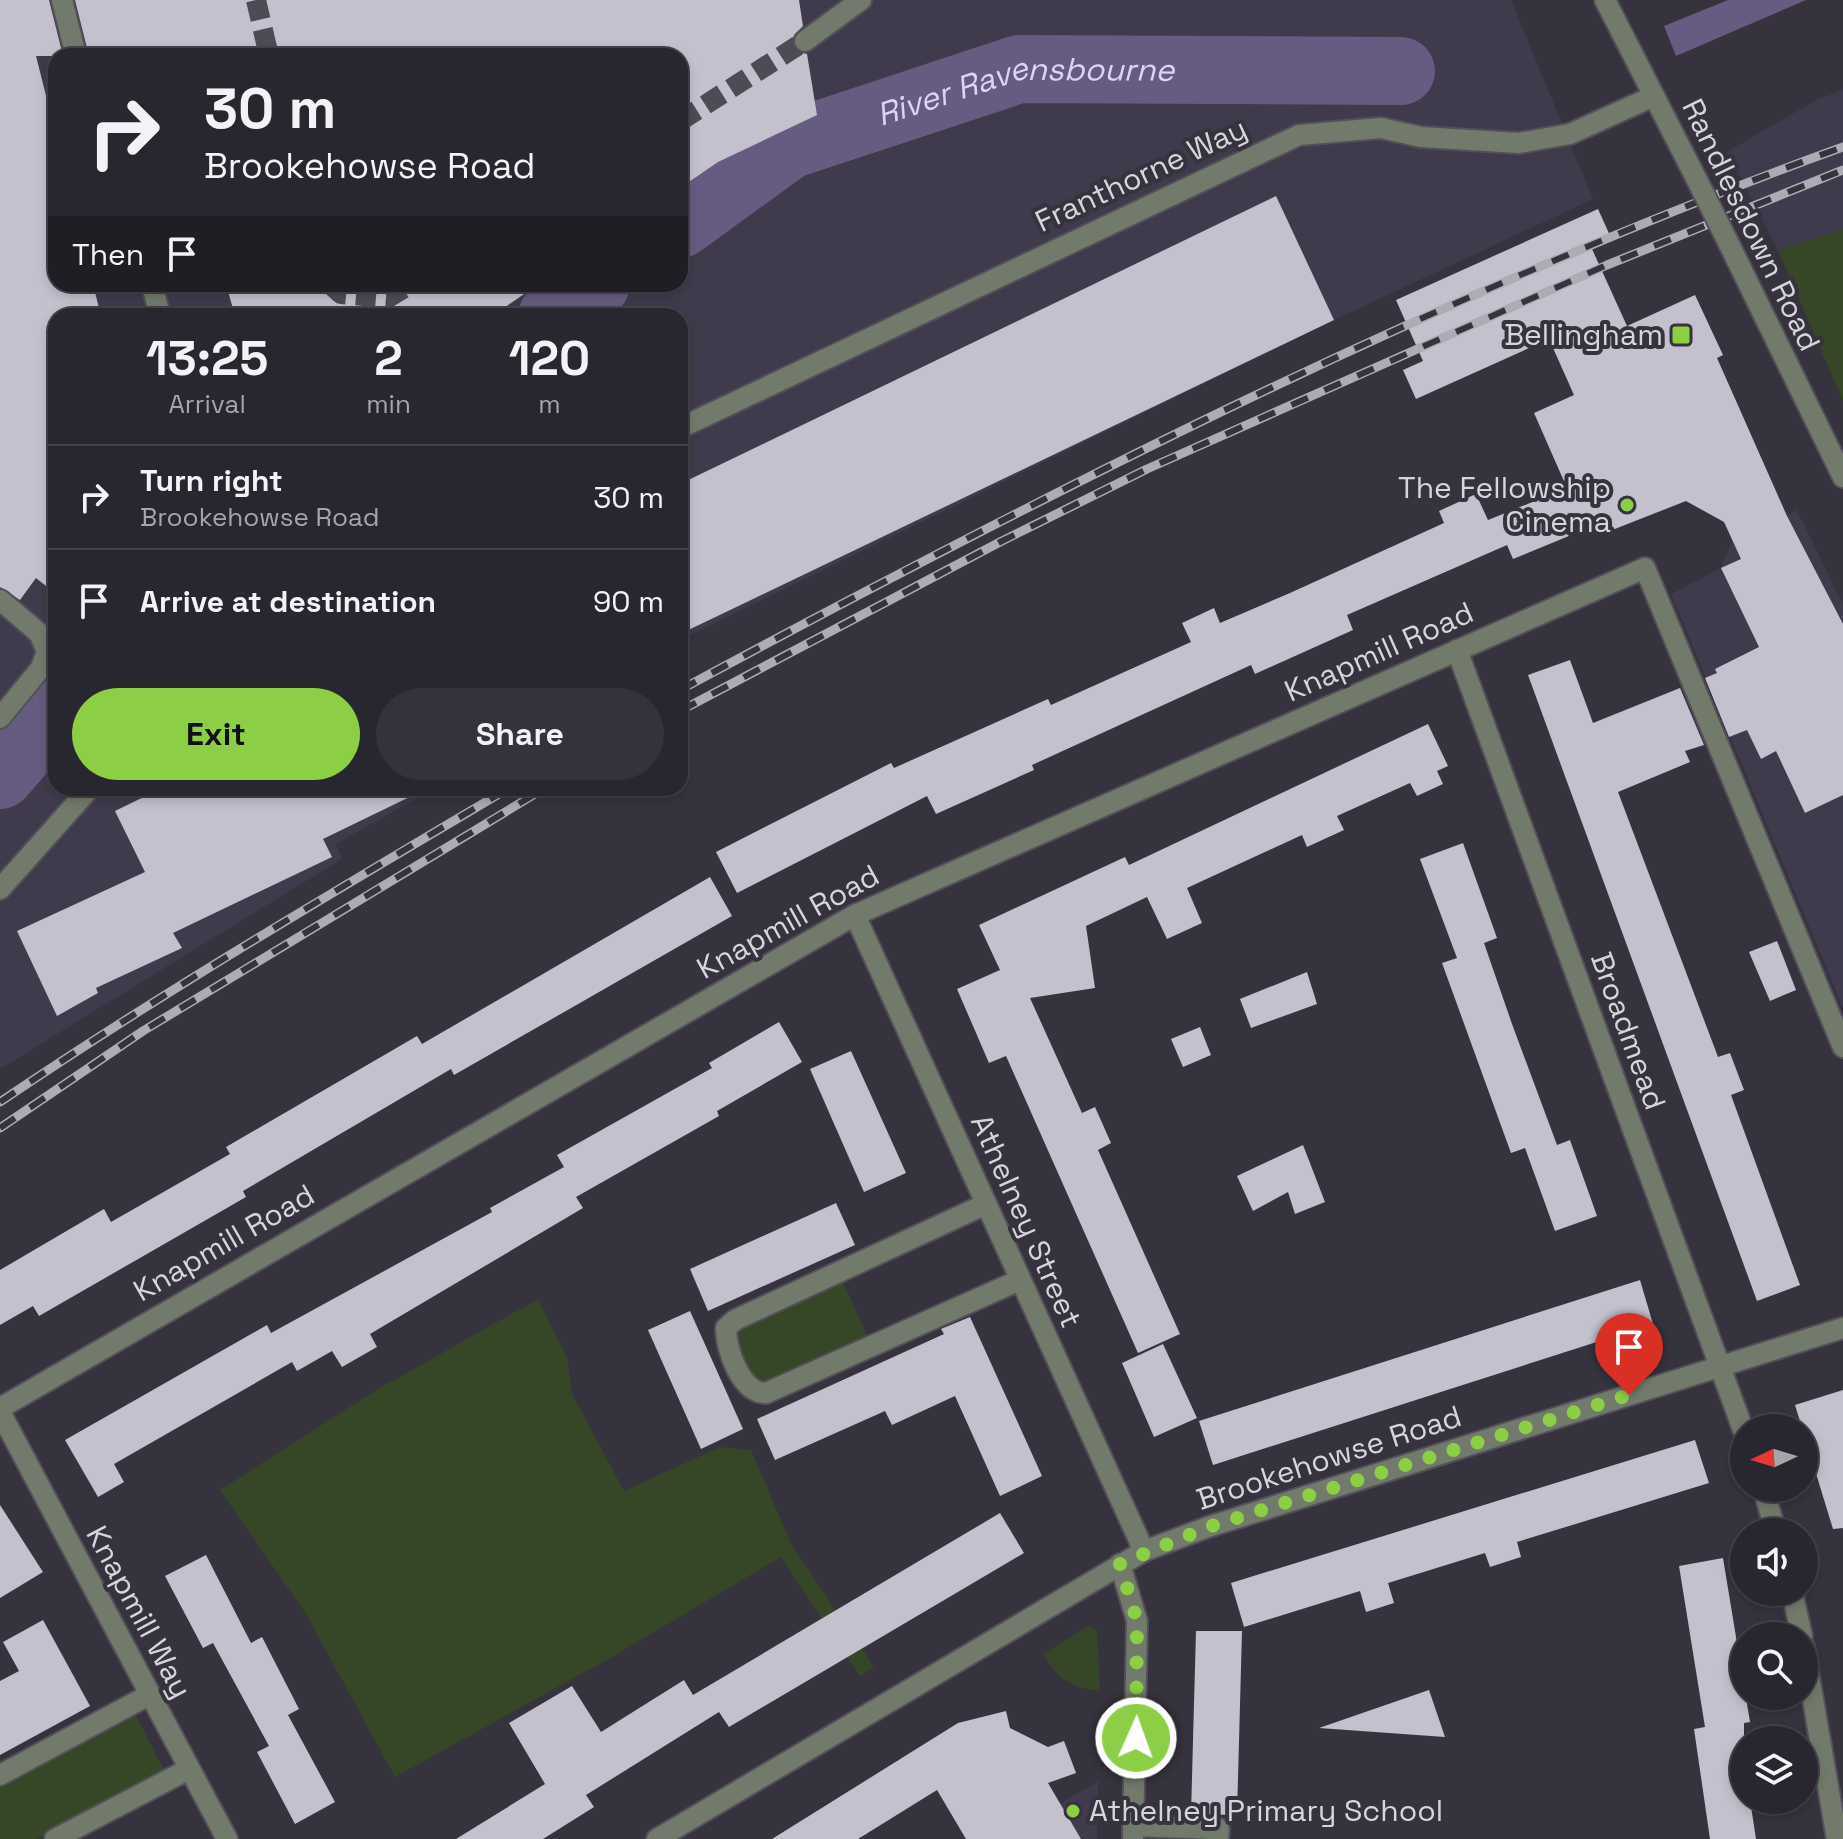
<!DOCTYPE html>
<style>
body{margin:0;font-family:"Space Grotesk",sans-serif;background:#34323a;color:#f1f3f6;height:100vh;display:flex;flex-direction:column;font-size:30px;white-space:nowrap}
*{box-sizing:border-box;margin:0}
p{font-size:26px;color:#a5a5aa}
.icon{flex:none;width:44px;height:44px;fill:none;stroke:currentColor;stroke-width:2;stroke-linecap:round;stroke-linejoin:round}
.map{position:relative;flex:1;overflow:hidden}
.side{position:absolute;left:48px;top:308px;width:640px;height:488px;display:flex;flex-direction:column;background:#28262e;border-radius:24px;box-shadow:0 4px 12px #0003,0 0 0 2px #44434a}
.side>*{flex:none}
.banner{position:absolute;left:48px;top:48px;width:640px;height:244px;border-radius:24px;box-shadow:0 4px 12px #0003,0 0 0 2px #44434a;background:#28262e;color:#f1f3f6;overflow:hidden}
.needle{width:52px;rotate:266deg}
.tools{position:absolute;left:1730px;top:1414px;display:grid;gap:16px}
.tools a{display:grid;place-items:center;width:88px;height:88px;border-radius:50%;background:#28262e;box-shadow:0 4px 12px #0003,0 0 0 2px #44434a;font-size:40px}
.pin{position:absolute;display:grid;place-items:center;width:68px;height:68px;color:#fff;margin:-82px -34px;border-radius:50% 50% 50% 0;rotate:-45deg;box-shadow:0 0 8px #0007}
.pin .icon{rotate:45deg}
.me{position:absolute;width:88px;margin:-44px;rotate:2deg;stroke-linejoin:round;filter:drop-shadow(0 0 6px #0008)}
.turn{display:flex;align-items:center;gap:28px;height:168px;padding:0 24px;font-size:36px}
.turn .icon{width:104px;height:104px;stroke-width:2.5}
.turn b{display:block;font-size:56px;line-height:68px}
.then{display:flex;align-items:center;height:76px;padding:0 24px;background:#0003;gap:16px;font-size:30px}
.eta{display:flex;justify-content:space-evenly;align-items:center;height:136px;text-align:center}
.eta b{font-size:48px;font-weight:600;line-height:56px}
.button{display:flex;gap:16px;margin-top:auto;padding:16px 24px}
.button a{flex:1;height:92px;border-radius:48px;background:#8cce46;color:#111;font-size:32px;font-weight:600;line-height:92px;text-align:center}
.button a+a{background:#34323a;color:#f1f3f6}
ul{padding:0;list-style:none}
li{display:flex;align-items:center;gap:24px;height:104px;padding:0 24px;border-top:2px solid #44434a}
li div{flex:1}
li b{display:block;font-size:30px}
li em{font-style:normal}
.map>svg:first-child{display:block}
</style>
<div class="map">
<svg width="1843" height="1839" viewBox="0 0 1843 1839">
<rect width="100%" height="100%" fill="#36333e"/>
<!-- built -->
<g fill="#3f3b4c" fill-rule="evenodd">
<path d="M0 0H1511L1593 199 1334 320 680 640V316H56V788H435L336 844 342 859 0 1069ZM56 56H680V284H56Z"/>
<polygon points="1843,90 1843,229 1778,250 1727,152 1816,100"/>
<polygon points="1797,510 1843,605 1843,1008 1671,594 1721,568 1731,543"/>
<polygon points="1098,1781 1097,1839 1002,1839 1035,1819"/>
</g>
<!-- green -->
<g fill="#364727">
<polygon points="1843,229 1843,401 1778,250"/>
<polygon points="842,1280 869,1339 765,1386 752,1381 732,1340 740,1326"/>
<polygon points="538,1299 567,1357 572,1394 624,1491 720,1447 751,1450 791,1544 874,1667 860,1676 781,1557 612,1657 395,1777 306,1614 220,1490 378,1389"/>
<path d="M1090 1625 1097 1631 1100 1691C1071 1688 1058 1679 1043 1654Z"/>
<polygon points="135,1714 165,1772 37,1839 0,1839 0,1785"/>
</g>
<!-- water -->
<polygon fill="#665c81" points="1728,0 1806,0 1676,56 1664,26"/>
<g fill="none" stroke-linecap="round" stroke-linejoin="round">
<!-- river -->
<g stroke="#665c81" stroke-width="68">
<path id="s1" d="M680 224 789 145 1019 69 1401 71"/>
<polyline points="552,316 596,284"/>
<polyline points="0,775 56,711"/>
</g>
</g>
<!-- building -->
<g fill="#c4c1ce">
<polygon points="0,0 49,0 63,56 36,56 56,135 56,284 93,284 101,316 56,316 56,594 36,578 20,600 0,587"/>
<polygon points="75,0 799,0 803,26 794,35 792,43 799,52 807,54 817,115 718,162 680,188 680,56 89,56"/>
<polygon points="1276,196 1334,320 680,634 680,484"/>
<polygon points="1598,209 1612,240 1592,249 1627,326 1695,295 1723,355 1717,358 1787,516 1843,624 1843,795 1805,813 1776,751 1761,759 1747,730 1729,737 1705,678 1717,673 1715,669 1759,647 1721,568 1741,559 1724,522 1686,501 1602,534 1598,524 1513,559 1507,545 1347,615 1353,630 1255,674 1251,665 1032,765 1034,770 936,814 927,796 737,893 716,852 891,763 894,768 1048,699 1051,705 1191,642 1182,623 1214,608 1220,623 1290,593 1444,523 1439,511 1476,494 1488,520 1567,488 1534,413 1574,395 1549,339 1416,399 1403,370 1423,361 1396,300"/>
<polygon points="226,284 539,284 492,316 235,316"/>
<polygon points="1570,660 1593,723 1680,688 1704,745 1685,751 1690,762 1618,792 1718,1057 1730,1053 1744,1090 1731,1095 1800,1285 1757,1301 1528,675"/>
<polygon points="1428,724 1448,766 1437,771 1443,784 1417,796 1410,783 1337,816 1344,830 1307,847 1302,835 1187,888 1202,923 1167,939 1147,897 1086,926 1095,988 1030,998 1082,1113 1095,1107 1111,1143 1098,1150 1180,1334 1138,1353 1006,1056 989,1063 957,989 1000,970 979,925 1125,857 1129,865"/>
<polygon points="162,788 428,788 323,839 332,857 173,933 182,948 96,988 98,993 57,1016 17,931 145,872 115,811"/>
<polygon points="1463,843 1497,938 1484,943 1512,1024 1557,1145 1570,1140 1597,1216 1555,1231 1525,1148 1511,1153 1442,963 1457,958 1420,859"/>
<polygon points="710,877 732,916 454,1075 451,1069 243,1191 246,1197 39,1316 33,1306 0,1325 0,1270 104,1209 111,1222 230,1154 226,1147 417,1036 422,1044"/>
<polygon points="1777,941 1796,990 1770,1001 1749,952"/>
<polygon points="1307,972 1317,1004 1251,1028 1240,999"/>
<polygon points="779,1022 802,1062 717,1111 719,1116 576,1197 583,1208 370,1334 377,1347 342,1367 332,1351 297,1371 292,1362 114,1464 124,1482 98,1497 65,1440 267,1325 271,1333 492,1212 490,1208 564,1167 557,1155 712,1068 709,1063"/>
<polygon points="1200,1027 1211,1055 1183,1067 1171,1039"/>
<polygon points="851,1051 906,1173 864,1192 810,1069"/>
<polygon points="1303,1145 1325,1202 1295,1214 1288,1192 1253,1211 1237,1176"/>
<polygon points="836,1203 855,1245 708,1311 690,1269"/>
<polygon points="1640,1280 1653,1324 1213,1465 1199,1421"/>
<polygon points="690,1311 743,1429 701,1449 648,1330"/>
<polygon points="970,1317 1042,1476 1000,1496 955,1396 892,1425 885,1411 775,1460 757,1419 944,1334 941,1329"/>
<polygon points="1163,1344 1197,1418 1154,1437 1122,1363"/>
<polygon points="1843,1390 1843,1528 1833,1529 1795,1405"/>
<polygon points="1695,1440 1709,1483 1517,1542 1521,1557 1490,1567 1485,1553 1388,1583 1394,1603 1366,1612 1360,1591 1244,1627 1231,1583"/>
<polygon points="0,1505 43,1572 0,1598"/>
<polygon points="1000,1513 1024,1553 729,1727 719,1712 586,1795 594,1807 543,1839 456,1839 545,1784 509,1723 572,1686 601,1732 684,1680 693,1695"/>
<polygon points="206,1555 251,1643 262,1637 299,1709 288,1715 335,1802 295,1824 257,1752 269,1746 213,1643 203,1648 165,1576"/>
<polygon points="1723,1558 1750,1722 1744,1723 1744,1800 1750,1800 1756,1839 1710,1839 1694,1729 1705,1727 1679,1566"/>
<polygon points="43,1620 90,1706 0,1755 0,1681 19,1671 3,1642"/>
<polygon points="1196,1631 1242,1631 1237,1815 1191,1814"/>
<polygon points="1429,1690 1445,1737 1319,1728"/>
<polygon points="1006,1711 1010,1728 1048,1747 1064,1741 1076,1773 1048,1783 1081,1839 966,1839 937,1790 858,1839 772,1839 958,1723"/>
</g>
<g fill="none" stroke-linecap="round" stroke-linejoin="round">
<!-- minor-tunnel -->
<g stroke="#4e4b56" stroke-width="20" stroke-dasharray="20 10" stroke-linecap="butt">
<polyline points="256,0 269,56"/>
<polyline points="680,121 805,41"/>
<polyline points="330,284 341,294 388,298 411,284"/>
</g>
<!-- minor casing -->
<g stroke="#53505a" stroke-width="24">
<g id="minor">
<polyline points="62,0 76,56"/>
<polyline points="1605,0 1697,180"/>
<polyline points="805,41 861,0"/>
<polyline points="1730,246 1843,477"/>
<polyline points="152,284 160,316"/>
<polyline points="680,428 1299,135 1381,128 1421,137 1519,143 1570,134 1654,96"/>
<polyline points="0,600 39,633 47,651 41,668 0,718"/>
<polyline points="1457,650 1744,1432"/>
<polyline points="0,889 90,788"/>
<polyline points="855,915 1144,1551"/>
<path d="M986 1204 735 1320 726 1328C726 1350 741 1393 766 1393L1020 1280"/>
<polyline points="0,1408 855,915 1645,568 1843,1047"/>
<polyline points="0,1412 227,1839"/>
<polyline points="1763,1488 1776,1532"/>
<polyline points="1120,1564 1137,1621 1133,1839"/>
<polyline points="1792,1592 1802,1636"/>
<polyline points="1804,1647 1837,1839"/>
<polyline points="0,1775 149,1695"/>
<polyline points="1133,1826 1219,1829 1218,1839"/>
<polyline points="55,1839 189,1769"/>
<polyline points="657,1839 1144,1551 1208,1527 1843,1328"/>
</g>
</g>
<!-- minor -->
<use href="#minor" stroke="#727b6b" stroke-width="20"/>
<!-- rail casing -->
<g stroke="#adabb3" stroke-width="9">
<g id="rail">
<path d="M680 690C1056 488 1441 292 1843 147"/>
<polyline points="680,711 1000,542 1147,469 1607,265 1843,170"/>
<path d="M0 1102C166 990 337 890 509 788"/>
<polyline points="0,1128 143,1031 545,788"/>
</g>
</g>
<!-- rail -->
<use href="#rail" stroke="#36333e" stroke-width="6" stroke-dasharray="18" stroke-linecap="butt"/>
<!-- minor-bridge casing -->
<g stroke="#53505a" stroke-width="24" stroke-linecap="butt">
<polyline id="minor-bridge" points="1697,180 1730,246"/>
</g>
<!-- minor-bridge -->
<use href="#minor-bridge" stroke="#727b6b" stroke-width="20"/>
</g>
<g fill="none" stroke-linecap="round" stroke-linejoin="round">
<!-- route -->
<polyline stroke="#8cce46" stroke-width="14" stroke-dasharray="0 25.2" points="1136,1738 1137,1621 1120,1564 1208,1527 1629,1395"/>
</g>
<!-- markers -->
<g fill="#8cce46" stroke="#36333e" stroke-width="3">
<rect x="1671" y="325" width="20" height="20" rx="4"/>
<circle cx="1627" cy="505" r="8"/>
<circle cx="1073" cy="1811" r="8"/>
</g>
<g text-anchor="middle" stroke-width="8" stroke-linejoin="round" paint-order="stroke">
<!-- street labels -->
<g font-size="30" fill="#d7d5dc" stroke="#36333e">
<text transform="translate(1141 175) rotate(-25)" y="10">Franthorne Way</text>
<text transform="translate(1751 225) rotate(64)" y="10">Randlesdown Road</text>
<text transform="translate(1379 652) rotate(-24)" y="10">Knapmill Road</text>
<text transform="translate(788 922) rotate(-29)" y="10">Knapmill Road</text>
<text transform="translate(1628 1031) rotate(70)" y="10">Broadmead</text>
<text transform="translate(1026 1221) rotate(66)" y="10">Athelney Street</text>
<text transform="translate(224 1243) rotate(-30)" y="10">Knapmill Road</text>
<text transform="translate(1329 1458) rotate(-18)" y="10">Brookehowse Road</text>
<text transform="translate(139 1612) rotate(62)" y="10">Knapmill Way</text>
</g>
<!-- poi labels -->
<g font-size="30" fill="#d7d5dc" stroke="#36333e" text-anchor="end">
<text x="1663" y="345">Bellingham</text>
<text x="1611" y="498">The Fellowship<tspan x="1611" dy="34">Cinema</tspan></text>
<text x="1089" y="1821" text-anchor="start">Athelney Primary School</text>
</g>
<!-- water labels -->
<g font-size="32" font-style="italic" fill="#dcd3f9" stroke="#36333e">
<text dy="11" stroke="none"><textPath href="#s1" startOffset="380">River Ravensbourne</textPath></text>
</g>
</g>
</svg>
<div class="tools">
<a><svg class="needle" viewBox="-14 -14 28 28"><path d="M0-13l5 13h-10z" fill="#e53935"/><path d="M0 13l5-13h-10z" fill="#a5a5aa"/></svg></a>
<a><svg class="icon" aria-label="sound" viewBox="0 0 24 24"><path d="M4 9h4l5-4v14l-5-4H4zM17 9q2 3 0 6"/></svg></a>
<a><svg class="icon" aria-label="search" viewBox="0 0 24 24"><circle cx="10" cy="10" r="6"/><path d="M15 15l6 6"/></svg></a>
<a><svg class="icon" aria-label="layers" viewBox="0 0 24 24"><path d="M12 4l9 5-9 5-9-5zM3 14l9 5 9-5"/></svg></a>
</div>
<div class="pin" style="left:1629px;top:1395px;background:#d93025"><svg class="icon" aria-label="arrive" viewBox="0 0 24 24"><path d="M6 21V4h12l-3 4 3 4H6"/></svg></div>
<svg class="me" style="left:1136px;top:1738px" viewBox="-20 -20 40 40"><circle r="17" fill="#8cce46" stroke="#fff" stroke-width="3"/><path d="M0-11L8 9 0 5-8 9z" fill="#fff"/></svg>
<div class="banner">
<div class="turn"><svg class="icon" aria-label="right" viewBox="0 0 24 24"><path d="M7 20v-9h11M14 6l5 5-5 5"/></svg><div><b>30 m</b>Brookehowse Road</div></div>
<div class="then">Then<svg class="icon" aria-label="arrive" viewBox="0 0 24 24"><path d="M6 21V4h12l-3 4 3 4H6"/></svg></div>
</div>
<section class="side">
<div class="eta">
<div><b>13:25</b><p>Arrival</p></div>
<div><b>2</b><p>min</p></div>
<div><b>120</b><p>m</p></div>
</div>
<ul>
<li><svg class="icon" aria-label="right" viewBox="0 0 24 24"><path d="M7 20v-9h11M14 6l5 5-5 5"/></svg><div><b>Turn right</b><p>Brookehowse Road</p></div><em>30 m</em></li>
<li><svg class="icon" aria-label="arrive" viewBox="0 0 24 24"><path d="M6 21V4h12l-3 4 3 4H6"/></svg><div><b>Arrive at destination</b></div><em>90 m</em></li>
</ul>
<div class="button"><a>Exit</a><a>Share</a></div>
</section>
</div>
